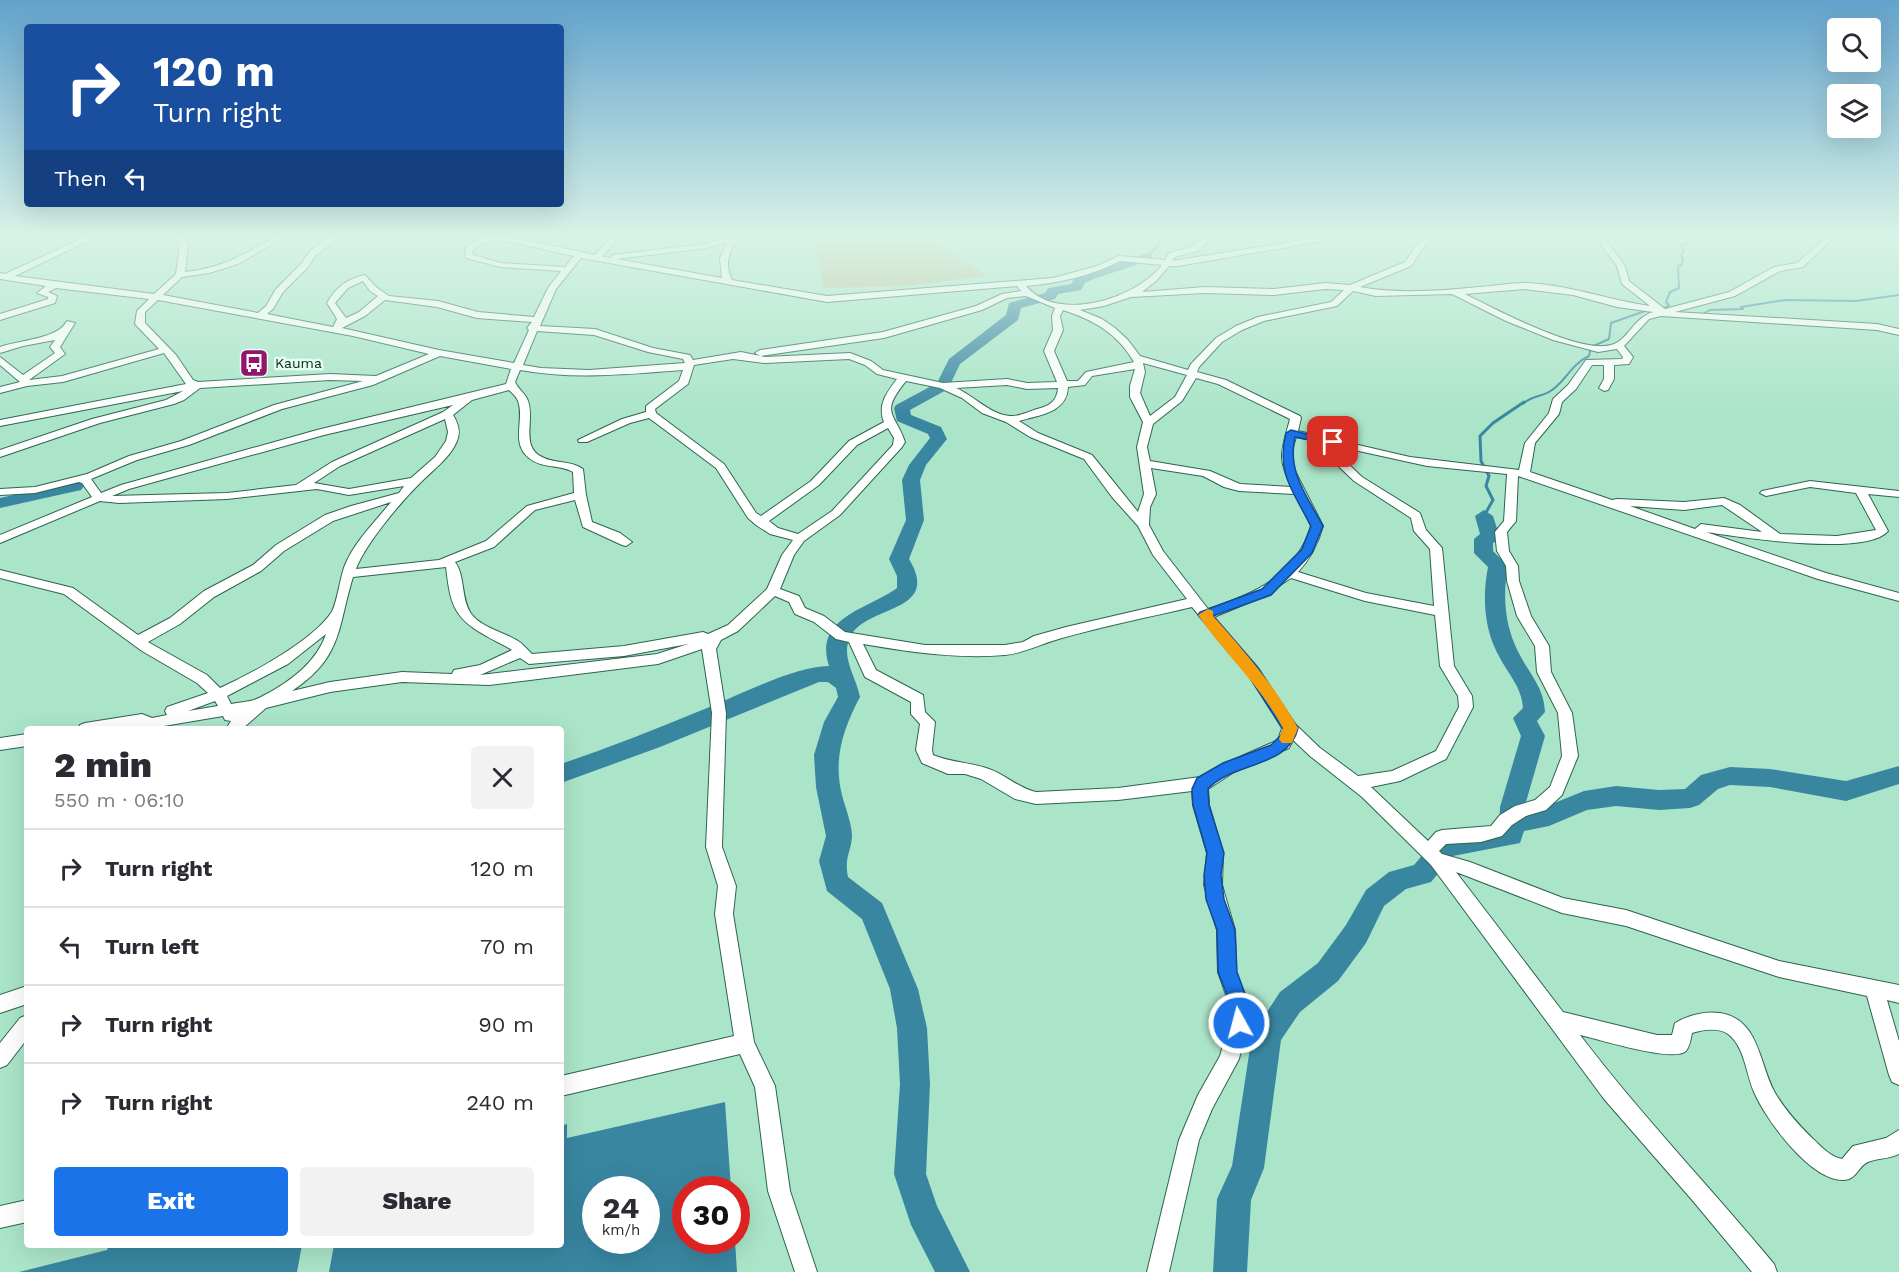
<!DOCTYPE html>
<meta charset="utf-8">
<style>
body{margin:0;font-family:"Work Sans",sans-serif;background:#f2f2f3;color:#2b2b33;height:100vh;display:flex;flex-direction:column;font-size:22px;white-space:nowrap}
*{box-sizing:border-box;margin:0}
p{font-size:20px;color:#7c7c81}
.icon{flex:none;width:33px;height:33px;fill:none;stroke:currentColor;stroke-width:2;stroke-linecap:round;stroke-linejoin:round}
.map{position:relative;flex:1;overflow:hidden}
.sheet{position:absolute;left:24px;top:726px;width:540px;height:522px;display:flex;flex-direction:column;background:#fff;border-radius:6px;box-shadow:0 6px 24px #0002}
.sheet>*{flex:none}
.hud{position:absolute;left:24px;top:24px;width:540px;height:183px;border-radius:6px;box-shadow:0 6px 24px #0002;background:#1a4fa0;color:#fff;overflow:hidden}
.fabs{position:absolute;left:1827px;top:18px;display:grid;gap:12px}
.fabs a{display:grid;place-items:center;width:54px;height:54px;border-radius:6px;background:#fff;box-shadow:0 6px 24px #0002;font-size:30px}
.speed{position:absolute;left:582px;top:1176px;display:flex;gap:12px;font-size:30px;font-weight:700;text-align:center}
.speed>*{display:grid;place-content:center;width:78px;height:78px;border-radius:50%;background:#fff;box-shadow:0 6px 24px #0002;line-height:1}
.speed small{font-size:15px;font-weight:400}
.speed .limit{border:9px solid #d22;background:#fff;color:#111}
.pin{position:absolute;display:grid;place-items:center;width:51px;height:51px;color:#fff;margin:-26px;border-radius:12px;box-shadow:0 3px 9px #0006}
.me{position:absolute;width:66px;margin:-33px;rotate:353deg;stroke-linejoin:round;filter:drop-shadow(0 0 4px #0008)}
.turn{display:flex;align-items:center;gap:21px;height:126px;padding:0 30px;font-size:27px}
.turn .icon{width:78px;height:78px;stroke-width:2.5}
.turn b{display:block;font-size:42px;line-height:51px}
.then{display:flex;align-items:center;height:57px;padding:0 30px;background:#0003;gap:12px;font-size:22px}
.round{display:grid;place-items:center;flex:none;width:63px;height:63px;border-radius:6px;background:#f2f2f3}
.head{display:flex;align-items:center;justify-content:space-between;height:102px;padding:0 30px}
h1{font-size:36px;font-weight:800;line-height:45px}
.primary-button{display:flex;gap:12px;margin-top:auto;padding:12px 30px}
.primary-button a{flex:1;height:69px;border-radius:6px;background:#1a73e8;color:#fff;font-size:24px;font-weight:800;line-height:69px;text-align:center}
.primary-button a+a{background:#f2f2f3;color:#2b2b33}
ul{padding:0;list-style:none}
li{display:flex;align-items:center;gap:18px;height:78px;padding:0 30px;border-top:2px solid #e1e1e2}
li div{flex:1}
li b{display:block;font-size:22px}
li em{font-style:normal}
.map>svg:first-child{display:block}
</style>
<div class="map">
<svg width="1899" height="1272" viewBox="0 0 1899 1272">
<rect width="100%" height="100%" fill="#abe5c9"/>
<!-- green -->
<polygon fill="#c2be95" points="811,235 920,235 946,248 987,276 905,286 824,288"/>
<!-- water -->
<g fill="#3986a1" fill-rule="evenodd">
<path d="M725 1102 731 1189 686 1190V1240L735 1241 737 1272H329L334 1245H561V1126L567 1124V1138ZM596 1190H646V1240H596Z"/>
<polygon points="109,1245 302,1245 297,1272 19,1272 107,1250"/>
</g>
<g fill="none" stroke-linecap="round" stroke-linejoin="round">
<!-- stream-far1 -->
<g stroke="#3986a1" stroke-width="2">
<polyline points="1148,257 1166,235"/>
<polyline points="1701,315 1710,310 1743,309 1741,307 1785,300 1856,301 1899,295"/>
<path d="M1523 404C1531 396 1540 397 1549 392 1564 384 1571 364 1589 356L1591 347 1609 339 1611 323 1645 311 1659 312 1669 305 1666 302 1670 292 1679 288 1678 266 1682 265 1683 258 1680 256 1684 251 1680 246 1702 235"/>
</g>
<!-- stream -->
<polyline stroke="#3986a1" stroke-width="3" points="1484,516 1493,500 1486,486 1489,476 1481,461 1480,436 1493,423 1524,402"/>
<!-- river -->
<g fill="#3986a1" fill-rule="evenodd">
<path d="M1148 253 1152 254V260L1093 279 1085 283 1081 290 1058 294 1055 299 1021 308 1018 320 960 364 948 389 910 410 911 415 941 427 947 439 926 465 920 480 924 520 909 559C944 617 857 603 848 643 843 660 857 680 860 697 843 729 833 759 842 795 845 807 852 824 852 836 851 853 844 857 848 877L882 903 918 989 927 1028 930 1084 926 1174 937 1206 970 1272H935L911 1225 894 1174 900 1084 897 1028 890 989 862 919 827 891 819 861 826 836 816 787 814 755 824 722 838 697 836 688 828 682H819L660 747 561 783V764C610 747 659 728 707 708 740 695 795 666 829 666 813 617 869 609 897 588V576L889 559 906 520 902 480 909 465 930 438 928 434 897 421 894 408 896 405 937 383 949 359 1006 315 1009 303 1045 293 1048 288 1071 284 1075 277 1083 273Z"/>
<polygon points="75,481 81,482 84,486 81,490 0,508 0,498"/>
<path d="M1484 510 1493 516 1500 538 1493 543V551L1508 566C1502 597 1505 629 1521 657 1532 677 1544 689 1545 712L1537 721 1545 736 1524 809 1547 806 1584 791 1616 786 1659 790 1685 789 1701 775 1730 767 1770 769 1846 781 1899 766V784L1846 801 1770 787 1730 785 1718 789 1699 805 1690 808 1659 810 1616 806 1587 810 1549 826 1524 831 1520 843 1453 856 1431 882 1406 889 1384 906 1366 943 1338 981 1300 1012 1281 1040 1264 1168 1251 1200 1247 1272H1213L1217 1199 1232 1166 1252 1035 1280 992 1318 963 1346 925 1366 890 1389 872 1414 865 1436 839 1499 828 1500 807 1521 736 1513 718 1523 708C1522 688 1509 675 1500 658 1484 630 1482 598 1488 567L1474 553V539L1480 534 1475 516Z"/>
</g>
<!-- minor casing -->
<g stroke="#2d644d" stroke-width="2">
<g id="minor">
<path d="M89 235H100L15 276 154 294 176 274 180 244 172 235H181L188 244 185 272C206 270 225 264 244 254 259 247 272 235 288 235L238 264 209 273 182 277 163 295 258 313 266 306 276 289 302 263 310 251 325 240 327 235H335L332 243 316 255 308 267 283 292 273 309 267 314 333 327 337 319 327 303C336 287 347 279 365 275L376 287 389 296 438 301 478 312 534 317 548 288 561 271 500 267 466 258 465 248 486 235H502L595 255 612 235H621L602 257 610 258 613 255 705 244 738 235 739 237C729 250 724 264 732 280L827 296 1053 278 1097 266 1119 256 1165 260 1169 253 1192 247 1204 235H1213L1198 251 1175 257 1172 261 1335 235H1358L1178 266H1169L1156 281 1142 292 1205 287 1274 289 1325 283 1350 285 1405 262 1424 235H1432L1411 266 1360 287C1396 294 1442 291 1479 287 1494 286 1509 283 1524 283 1567 284 1608 300 1650 306L1622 284 1617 266 1594 235H1602L1625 266 1629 281 1665 309 1729 292 1774 267 1797 263 1827 237 1841 235 1827 244 1803 267 1780 271 1735 296 1675 312 1877 324 1899 329V335L1877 330 1661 316 1649 319 1624 346 1633 357 1629 364 1614 365V379L1608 390 1604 391 1599 388 1604 379V365H1592L1576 389 1562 402 1559 414 1535 443 1530 472 1612 500 1617 499 1684 502 1724 498 1740 505 1780 534 1837 536 1876 530 1856 493 1810 487 1766 496 1760 493 1762 491 1810 481 1899 491V497L1868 494 1888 531C1866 557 1740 537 1706 532L1826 573 1899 593V601L1818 579 1518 476 1516 521 1507 532 1509 551 1518 566 1519 581 1531 616 1549 646 1551 672 1572 713 1578 756 1562 795 1546 810 1526 816 1512 825 1502 836 1481 842 1446 844 1439 851 1442 854 1470 862 1563 898 1626 910 1779 961 1899 985V1003L1887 1000 1899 1041V1085L1892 1082 1889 1075 1867 996 1779 977 1626 926 1562 913 1456 872 1563 1012 1657 1035H1672L1675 1023C1689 1015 1704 1011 1720 1013 1759 1019 1759 1063 1774 1091 1784 1109 1798 1124 1812 1138 1821 1146 1830 1157 1842 1159L1853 1146 1886 1138 1899 1130V1154C1889 1159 1878 1158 1868 1162 1858 1166 1857 1180 1843 1180 1810 1180 1766 1120 1754 1092 1746 1074 1745 1047 1728 1034 1718 1027 1702 1030 1692 1033 1691 1038 1690 1046 1686 1051 1673 1063 1598 1039 1580 1035 1640 1114 1710 1187 1774 1264L1777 1272H1752L1693 1201 1604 1099 1431 865 1362 797 1310 756 1293 740 1289 748 1234 772 1208 789 1209 805 1223 853 1222 885 1235 930 1236 972 1250 1012 1239 1059 1212 1109 1199 1140 1169 1272H1147L1179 1140 1198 1095 1220 1056 1232 1012 1218 972 1217 930 1204 885 1207 853 1193 805 1192 791 1118 800 1036 804 1015 799 981 779 965 774H948L922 763 916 750 920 724 911 714V702L865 677 849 642 836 639 814 622 795 614 789 602 775 596 738 631 721 640 716 649 726 713 722 847 736 886 733 914 754 1042 775 1086 790 1191 817 1272H795L768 1191 755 1087 740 1054 561 1096V1076L734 1036 715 914 718 886 706 847 712 713 702 649 658 664 489 685 402 682 330 692 266 708 242 729H226L231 721 225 720 223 716 152 728 132 726 116 729H78L80 725 85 723 142 714 152 718 167 715 165 711 167 707 208 693 197 683 142 651 64 594 0 578V570L73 588 138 635 170 618 204 591 253 565 276 545 325 515 351 506 399 493 404 486 349 495 317 489 227 499 119 503 100 501 0 543V535L92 497 82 483 79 482 35 493 0 495V489L35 487 87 474 129 456 181 441 274 405 363 381 330 380 200 388 184 400 174 404 100 423 0 457V450L92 419 166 400 183 391 0 426V420L186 384 164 353 63 382 27 386 0 393V387L20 382 0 365V357L23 375 55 353 50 347 55 340 23 346 0 353V347C20 340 58 339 67 321L75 323 60 347 65 354 29 380 62 376 159 349 135 324 137 311 149 299 56 288 48 292 57 296 55 303 0 320V314L48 299V297L37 293 46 286 0 279V273L5 274ZM496 239 574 256 565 267 501 263 473 255 472 251 478 246ZM727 242 720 259 722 278 616 259 706 248ZM581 258 827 302 1017 286 1021 291 1002 294 976 306 883 332 760 350 755 353 760 356 884 338 982 310 1007 298 1026 296 1055 308 1052 316 1053 330 1044 351 1057 382 1027 383 1007 379 943 383 883 370 871 361 850 353 765 357 741 352 693 360 690 355 653 348 595 329 540 326 556 289ZM1120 261 1162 265C1134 300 1057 323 1026 286 1059 283 1091 276 1120 261ZM363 281 370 291 378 296 359 312 346 318 335 303 348 288ZM1325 289 1344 290 1331 302 1258 317 1236 326 1216 338 1191 364 1188 370 1140 356 1128 340 1115 328 1102 319 1080 310 1104 306 1131 297 1205 293 1274 295ZM1524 289 1573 295 1617 307 1653 312C1633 318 1628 341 1611 345 1579 354 1495 309 1465 294ZM1353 291 1376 296 1452 294 1506 321 1553 340 1598 352 1617 349 1623 357 1622 359 1586 360 1568 385 1553 399 1549 413 1525 443 1519 470 1410 457 1298 431 1301 418 1300 416 1226 380 1197 372 1199 367 1222 342 1242 330 1264 321 1337 306ZM158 300 353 336 429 354 376 376 330 374 198 382 193 380 176 355 145 323V312ZM385 300 437 307 477 318 532 322 527 328 529 330 514 363 439 350 342 328 365 316ZM1063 310C1094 320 1118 334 1134 362L1086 372 1078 381H1067L1054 351 1063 330 1060 316ZM537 331 594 335 648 352 683 359 685 363 589 370 541 368 523 365ZM440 356 511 369 506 384 317 430 121 485 101 493 91 479 137 460 189 445 282 409 373 385ZM733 359 765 363 849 359 865 365 877 374 897 379C887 392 877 405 884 422L849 441 811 481 761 516 756 513 724 464 656 413 655 409 688 384 694 365ZM1143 363 1187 375 1175 397 1150 416 1140 393 1145 372ZM1135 369 1130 386V397L1143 422 1137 447 1144 494 1138 512 1092 455 1038 433 1019 421C1039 415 1067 413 1068 387L1085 385 1092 376ZM520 370C574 380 629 374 683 370L679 381 646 406V412L622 419 578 440 579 442H587L630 423 649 418 716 468 748 518 756 525 770 534 793 540 782 555 767 589 728 625 708 634 703 632 624 646 532 654C528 650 523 644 518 641 504 632 479 627 470 612 461 597 465 575 455 562L494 547 535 510 575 500 583 527 622 545 626 546 632 542 620 533 592 522 586 495 583 469C570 460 555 464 542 457 520 446 535 420 528 401 526 394 518 389 515 382ZM1196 378 1218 384 1290 419C1282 450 1276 457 1292 487L1240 484 1210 471 1150 461 1147 447 1153 424 1182 401ZM906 381 940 388 962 398 982 413 1006 422 1030 437 1084 459 1112 497 1138 526 1153 555 1187 599 1066 627 1034 636 1023 642 1005 645H925L845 632 824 616 805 608 799 596 780 589 794 555 804 541 840 515 902 447 905 442C895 412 879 414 906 381ZM1007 385 1027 389 1058 388C1057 401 1050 406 1037 409 1030 411 1018 417 1010 416 991 415 974 396 956 388ZM509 390C512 393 516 396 518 401 525 420 510 443 529 458 542 469 560 464 573 472L574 493 527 506 486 541 439 560 356 569C366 543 400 503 420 483 433 470 450 458 457 441 461 431 458 423 453 415L472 400ZM453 405 443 412 332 462 296 485 227 493 112 496 129 489 324 435ZM445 419 448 432 446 441 435 457 411 478 349 489 314 483 340 466ZM888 428 894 438 893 445 832 511 798 534 778 528 769 521 819 485 857 445ZM1296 437 1311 440 1354 481 1411 518 1414 531 1430 549 1434 606 1366 593 1298 572C1311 558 1318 544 1323 526L1294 469 1291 454ZM1327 444 1427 466 1507 474 1504 521 1495 532 1497 551 1506 566 1507 581 1517 616 1535 646 1537 672 1558 713 1562 756 1550 787 1535 800 1515 806 1500 815 1491 826 1442 830 1436 832 1428 841 1371 787 1400 781 1446 759 1473 707 1472 696 1454 666 1442 548 1426 530 1420 513 1362 477ZM1151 468 1203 476 1224 487 1239 491 1295 494 1311 526C1296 576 1255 594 1208 609L1163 551 1149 525 1150 507 1156 494ZM391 502C375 522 355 541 345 565 340 577 337 605 331 613 312 641 251 674 220 688L207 675 148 642 180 624 214 597 261 571 284 551 333 521ZM1722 505 1762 532 1701 524 1695 529 1630 506 1684 510ZM446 567C450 600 452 617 483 634 492 640 503 644 512 650L480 665 454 670 452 674 402 672 330 682 292 691C343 657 337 629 353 577ZM1291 578 1365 601 1435 615 1440 666 1458 696 1459 707 1436 751 1392 771 1358 776 1320 748 1295 724 1258 668 1214 617 1262 597ZM1192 607 1248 674 1282 728 1278 740 1224 764 1200 777 1118 788 1036 792C1018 788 1006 775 989 769 970 762 952 763 933 755L932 750 935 722 925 712 923 695 876 670 863 644C910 652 957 659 1005 655 1025 653 1043 643 1062 638 1105 626 1149 617 1192 607ZM326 634C316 664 287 684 259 698 251 702 240 702 231 704L227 696 288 664ZM688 644 657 654 480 675 520 658 529 664 624 656ZM215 701 218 706 188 711Z"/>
<polygon points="27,734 27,746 0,750 0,738"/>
<polygon points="27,986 27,1004 0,1013 0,995"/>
<polygon points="27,1015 27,1039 7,1065 0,1068 0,1043 20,1018"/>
<polygon points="27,1200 27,1222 0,1228 0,1206"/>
</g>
</g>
<!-- minor -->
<use href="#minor" fill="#fff" fill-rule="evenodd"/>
</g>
<!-- sky -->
<linearGradient id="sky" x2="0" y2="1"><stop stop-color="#62a2cc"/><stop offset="0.57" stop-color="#d9f3e7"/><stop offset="1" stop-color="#d9f3e7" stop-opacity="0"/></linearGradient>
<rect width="1899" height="413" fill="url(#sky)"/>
<!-- route -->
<path fill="#1a73e8" stroke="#114b97" stroke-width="1.5" d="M1291 430 1338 442 1333 445 1295 437C1287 472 1307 496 1323 526L1312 553 1271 595 1213 616 1258 668 1298 728C1289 768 1232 762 1208 789L1209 805 1224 853 1221 875 1224 899 1235 930 1237 972 1248 1002 1249 1023 1246 1029 1239 1032 1233 1029 1230 1002 1218 972 1217 930 1206 899 1204 875 1207 853 1193 805 1192 789 1197 778 1223 763 1271 745 1281 735 1283 729 1248 675 1198 615 1200 612 1262 589 1302 549 1311 526C1293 491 1276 473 1286 433Z"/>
<!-- slow -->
<path fill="#f59e0b" d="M1208 609 1213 611V616C1245 652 1275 686 1298 728L1292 743H1282L1279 739 1283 728C1259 683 1225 655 1198 615Z"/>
<!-- icons -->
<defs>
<g id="bus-square" transform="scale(1.5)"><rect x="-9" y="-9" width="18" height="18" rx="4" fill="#93136d" stroke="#e2fff0"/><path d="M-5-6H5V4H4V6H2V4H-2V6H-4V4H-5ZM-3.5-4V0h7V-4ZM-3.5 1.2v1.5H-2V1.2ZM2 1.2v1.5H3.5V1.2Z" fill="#fff"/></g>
</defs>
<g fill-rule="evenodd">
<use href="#bus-square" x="254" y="363"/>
</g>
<g text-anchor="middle" stroke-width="5" stroke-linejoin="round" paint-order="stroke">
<!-- far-poi labels -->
<g font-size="14" fill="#0c2319" stroke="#e2fff0" text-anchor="start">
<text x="275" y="368">Kauma</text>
</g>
</g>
</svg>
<div class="fabs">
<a><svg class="icon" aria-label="search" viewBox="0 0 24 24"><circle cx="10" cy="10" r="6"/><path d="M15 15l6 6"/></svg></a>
<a><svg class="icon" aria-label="layers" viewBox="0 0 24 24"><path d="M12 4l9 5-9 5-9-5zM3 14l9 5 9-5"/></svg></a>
</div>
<div class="speed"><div>24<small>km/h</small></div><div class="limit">30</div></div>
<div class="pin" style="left:1333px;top:442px;background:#d93025"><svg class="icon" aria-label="arrive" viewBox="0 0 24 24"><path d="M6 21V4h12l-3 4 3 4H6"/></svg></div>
<svg class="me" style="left:1239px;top:1023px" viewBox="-20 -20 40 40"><circle r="17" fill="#1a73e8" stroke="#fff" stroke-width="3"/><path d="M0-11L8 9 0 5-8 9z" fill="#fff"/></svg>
<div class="hud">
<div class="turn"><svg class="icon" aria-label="right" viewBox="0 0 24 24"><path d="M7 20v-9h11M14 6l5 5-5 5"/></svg><div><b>120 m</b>Turn right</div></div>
<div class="then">Then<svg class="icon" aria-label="left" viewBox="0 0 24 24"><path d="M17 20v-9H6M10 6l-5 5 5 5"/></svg></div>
</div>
<section class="sheet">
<div class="head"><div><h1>2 min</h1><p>550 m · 06:10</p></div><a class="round"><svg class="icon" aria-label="close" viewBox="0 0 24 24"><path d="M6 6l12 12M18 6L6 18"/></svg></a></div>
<ul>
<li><svg class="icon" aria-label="right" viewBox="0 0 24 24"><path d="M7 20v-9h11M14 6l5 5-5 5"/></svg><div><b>Turn right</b></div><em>120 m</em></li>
<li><svg class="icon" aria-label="left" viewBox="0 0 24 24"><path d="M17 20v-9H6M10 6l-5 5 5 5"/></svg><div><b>Turn left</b></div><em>70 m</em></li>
<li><svg class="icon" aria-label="right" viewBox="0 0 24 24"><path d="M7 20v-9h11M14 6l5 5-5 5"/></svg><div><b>Turn right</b></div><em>90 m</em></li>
<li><svg class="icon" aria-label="right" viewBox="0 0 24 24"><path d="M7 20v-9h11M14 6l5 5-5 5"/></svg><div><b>Turn right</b></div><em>240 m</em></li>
</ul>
<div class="primary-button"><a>Exit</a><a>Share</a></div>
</section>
</div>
